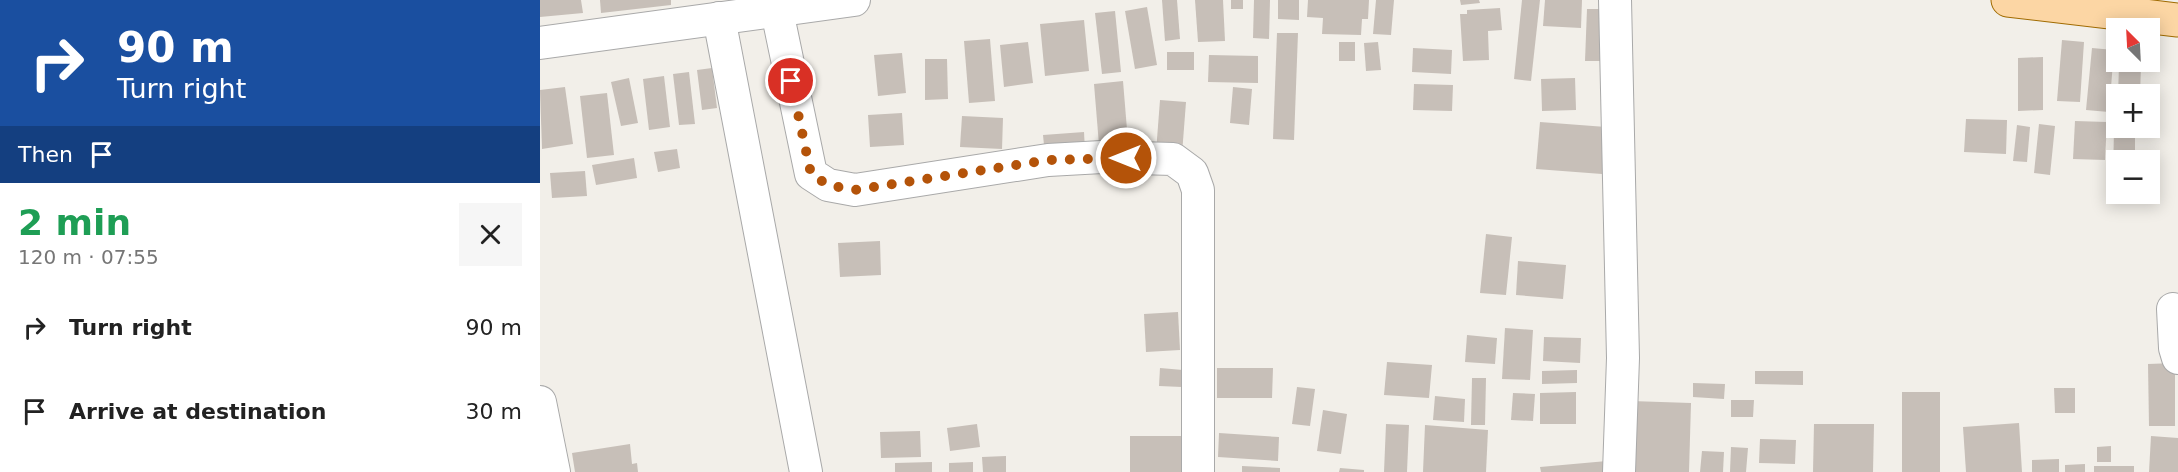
<!DOCTYPE html>
<meta charset="utf-8">
<style>
body{margin:0;font-family:"DejaVu Sans",sans-serif;background:#f6f6f6;color:#222;height:100vh;display:flex;flex-direction:column;font-size:22px;white-space:nowrap}
*{box-sizing:border-box;margin:0}
p{font-size:20px;color:#767676}
.icon{flex:none;width:33px;height:33px;fill:none;stroke:currentColor;stroke-width:2;stroke-linecap:round;stroke-linejoin:round}
.map{position:relative;flex:1;overflow:hidden}
.panel{display:flex;flex-direction:column;background:#fff;width:540px}
.panel>*{flex:none}
.hud{background:#1a4fa0;color:#fff;overflow:hidden}
.needle{width:39px;rotate:336deg}
.fabs{position:absolute;left:1566px;top:18px;display:grid;gap:12px}
.fabs a{display:grid;place-items:center;width:54px;height:54px;border-radius:0px;background:#fff;box-shadow:0 3px 15px #0003;font-size:30px}
.pin{position:absolute;display:grid;place-items:center;width:51px;height:51px;color:#fff;margin:-26px;border:3px solid #fff;border-radius:50%;box-shadow:0 2px 6px #0007}
.me{position:absolute;width:66px;margin:-33px;rotate:270deg;stroke-linejoin:round;filter:drop-shadow(0 0 4px #0008)}
.turn{display:flex;align-items:center;gap:21px;height:126px;padding:0 18px;font-size:27px}
.turn .icon{width:78px;height:78px;stroke-width:2.5}
.turn b{display:block;font-size:42px;line-height:51px}
.then{display:flex;align-items:center;height:57px;padding:0 18px;background:#0003;gap:12px;font-size:22px}
.round{display:grid;place-items:center;flex:none;width:63px;height:63px;border-radius:0px;background:#f6f6f6}
.headline{display:flex;align-items:center;justify-content:space-between;height:102px;padding:0 18px}
h1{font-size:36px;font-weight:600;line-height:45px;color:#1e9e55}
ul{padding:0;list-style:none}
li{display:flex;align-items:center;gap:18px;height:84px;padding:0 18px}
li div{flex:1}
li b{display:block;font-size:22px}
li em{font-style:normal}
main{display:flex;flex:1;min-height:0}
.map>svg:first-child{display:block}
</style>
<main>
<section class="panel">
<div class="hud">
<div class="turn"><svg class="icon" aria-label="right" viewBox="0 0 24 24"><path d="M7 20v-9h11M14 6l5 5-5 5"/></svg><div><b>90 m</b>Turn right</div></div>
<div class="then">Then<svg class="icon" aria-label="arrive" viewBox="0 0 24 24"><path d="M6 21V4h12l-3 4 3 4H6"/></svg></div>
</div>
<div class="headline"><div><h1>2 min</h1><p>120 m · 07:55</p></div><a class="round"><svg class="icon" aria-label="close" viewBox="0 0 24 24"><path d="M6 6l12 12M18 6L6 18"/></svg></a></div>
<ul>
<li><svg class="icon" aria-label="right" viewBox="0 0 24 24"><path d="M7 20v-9h11M14 6l5 5-5 5"/></svg><div><b>Turn right</b></div><em>90 m</em></li>
<li><svg class="icon" aria-label="arrive" viewBox="0 0 24 24"><path d="M6 21V4h12l-3 4 3 4H6"/></svg><div><b>Arrive at destination</b></div><em>30 m</em></li>
</ul>
</section>
<div class="map">
<svg width="1638" height="472" viewBox="0 0 1638 472">
<rect width="100%" height="100%" fill="#f2efe9"/>
<!-- building -->
<g fill="#c7bfb8">
<polygon points="0,0 41,0 43,13 0,17"/>
<polygon points="60,0 131,0 131,5 61,13"/>
<polygon points="622,0 637,0 640,39 625,41"/>
<polygon points="655,0 683,0 685,41 658,42"/>
<rect x="691" y="0" width="12" height="9"/>
<polygon points="714,0 730,0 729,39 713,38"/>
<polygon points="738,0 759,0 759,20 738,19"/>
<polygon points="768,0 829,0 828,19 822,19 821,35 782,34 783,18 767,17"/>
<polygon points="836,0 854,0 851,35 833,34"/>
<polygon points="920,0 939,0 940,3 921,5"/>
<polygon points="982,0 1000,0 991,81 974,79"/>
<polygon points="1005,0 1042,0 1041,28 1003,26"/>
<polygon points="607,7 617,65 595,69 585,11"/>
<polygon points="960,8 962,30 948,31 949,60 923,61 920,14 927,14 927,10"/>
<polygon points="1047,9 1074,9 1072,61 1045,61"/>
<polygon points="575,11 581,72 562,74 555,13"/>
<polygon points="544,20 549,71 505,76 500,24"/>
<polygon points="737,33 758,33 754,140 733,139"/>
<polygon points="450,39 455,101 429,103 424,41"/>
<polygon points="1522,40 1544,42 1540,102 1517,101"/>
<polygon points="488,42 493,83 464,87 460,45"/>
<rect x="799" y="42" width="16" height="19"/>
<polygon points="838,42 841,70 826,71 824,43"/>
<polygon points="873,48 912,50 911,74 872,72"/>
<polygon points="1552,48 1574,50 1569,112 1546,110"/>
<rect x="627" y="52" width="27" height="18"/>
<polygon points="362,53 366,93 338,96 334,55"/>
<polygon points="669,55 718,56 718,83 668,82"/>
<polygon points="1503,57 1503,110 1478,111 1478,58"/>
<polygon points="385,59 407,59 408,99 385,100"/>
<polygon points="1579,67 1601,67 1600,94 1578,94"/>
<polygon points="172,68 177,108 162,110 157,70"/>
<polygon points="149,72 155,124 139,125 133,74"/>
<polygon points="124,76 130,127 109,130 103,79"/>
<polygon points="89,78 98,123 81,126 71,82"/>
<polygon points="1035,78 1036,110 1002,111 1001,79"/>
<polygon points="583,81 589,154 560,157 554,84"/>
<polygon points="874,84 913,85 912,111 873,110"/>
<polygon points="25,87 33,144 2,149 0,90"/>
<polygon points="693,87 712,89 709,125 690,123"/>
<polygon points="67,93 74,155 47,158 40,96"/>
<polygon points="620,100 646,102 642,154 616,152"/>
<polygon points="362,113 364,145 330,147 328,115"/>
<polygon points="422,116 463,118 462,149 420,147"/>
<polygon points="1426,119 1467,120 1466,154 1424,152"/>
<polygon points="1535,121 1567,122 1565,160 1533,159"/>
<polygon points="1000,122 1066,127 1062,174 996,169"/>
<polygon points="1499,124 1515,126 1510,175 1494,173"/>
<polygon points="1477,125 1490,127 1487,162 1473,161"/>
<polygon points="1574,130 1595,131 1595,160 1576,160 1576,174 1573,174"/>
<polygon points="544,132 545,151 505,155 503,135"/>
<polygon points="137,149 140,168 118,172 114,152"/>
<polygon points="94,158 97,178 56,185 52,165"/>
<polygon points="45,171 47,196 12,198 10,173"/>
<polygon points="946,234 972,237 966,295 940,293"/>
<polygon points="340,241 341,275 300,277 298,243"/>
<polygon points="978,261 1026,265 1023,299 976,295"/>
<polygon points="638,312 640,350 606,352 604,314"/>
<polygon points="965,328 993,330 990,380 962,379"/>
<polygon points="927,335 957,338 955,364 925,362"/>
<polygon points="1004,337 1041,338 1040,363 1003,361"/>
<polygon points="847,362 892,365 889,398 844,395"/>
<polygon points="1635,363 1635,426 1609,426 1608,364"/>
<polygon points="620,368 643,370 642,387 619,386"/>
<polygon points="677,368 733,368 732,398 677,398"/>
<polygon points="1037,370 1037,383 1002,384 1002,371"/>
<polygon points="1215,371 1263,371 1263,385 1215,384"/>
<polygon points="932,378 946,378 945,425 931,425"/>
<polygon points="1153,383 1185,384 1184,399 1153,397"/>
<polygon points="757,387 775,389 770,426 752,424"/>
<polygon points="1514,388 1535,388 1535,413 1515,413"/>
<polygon points="1036,392 1036,424 1000,424 1000,393"/>
<rect x="1362" y="392" width="38" height="80"/>
<polygon points="973,393 995,394 993,421 971,420"/>
<polygon points="895,396 925,399 924,422 893,420"/>
<polygon points="1191,400 1214,400 1213,417 1191,417"/>
<polygon points="1091,401 1151,403 1149,472 1089,472"/>
<polygon points="783,410 807,414 801,454 777,451"/>
<polygon points="1479,423 1482,472 1426,472 1423,427"/>
<polygon points="437,424 440,447 410,451 407,428"/>
<polygon points="846,424 869,425 867,472 844,472"/>
<polygon points="1274,424 1334,424 1333,472 1273,472"/>
<polygon points="885,425 948,430 946,472 883,472"/>
<polygon points="380,431 381,457 341,458 340,432"/>
<polygon points="679,433 739,437 738,461 678,457"/>
<polygon points="590,436 647,436 646,472 590,472"/>
<polygon points="1611,436 1638,438 1638,472 1609,472"/>
<polygon points="1220,439 1256,440 1255,464 1219,463"/>
<polygon points="90,444 92,464 97,463 98,472 35,472 32,453"/>
<polygon points="1571,446 1571,462 1557,462 1557,447"/>
<polygon points="1191,447 1208,448 1206,472 1190,472"/>
<polygon points="1162,451 1184,452 1183,472 1160,472"/>
<polygon points="466,456 466,472 443,472 442,457"/>
<polygon points="1519,459 1519,472 1492,472 1492,460"/>
<polygon points="1067,461 1068,472 1001,472 1000,467"/>
<polygon points="392,462 392,472 355,472 355,463"/>
<polygon points="433,462 433,472 409,472 409,463"/>
<polygon points="1545,464 1545,472 1525,472 1525,465"/>
<polygon points="702,466 740,468 740,472 702,472"/>
<rect x="1554" y="466" width="40" height="6"/>
<polygon points="800,468 824,470 824,472 799,472"/>
</g>
<g fill="none" stroke-linecap="round" stroke-linejoin="round">
<!-- minor casing -->
<g stroke="#a9a9a9" stroke-width="34">
<g id="minor">
<polyline points="1075,0 1083,358 1079,472"/>
<polyline points="237,11 271,174 288,185 315,190 508,160 562,157 633,159 652,173 658,190 658,472"/>
<polyline points="179,18 266,472"/>
<polyline points="0,43 314,0"/>
<polyline points="1633,309 1635,348 1638,358"/>
<polyline points="0,402 14,472"/>
</g>
</g>
<!-- major casing -->
<g stroke="#a06b00" stroke-width="35">
<polyline id="major" points="1468,0 1638,20"/>
</g>
<!-- minor -->
<use href="#minor" stroke="#fff" stroke-width="32"/>
<!-- major -->
<use href="#major" stroke="#fcd6a4" stroke-width="33"/>
</g>
<g fill="none" stroke-linecap="round" stroke-linejoin="round">
<!-- route -->
<polyline stroke="#b45309" stroke-width="10" stroke-dasharray="0 18" points="251,81 271,174 288,185 315,190 508,160 586,158"/>
</g>
</svg>
<div class="fabs">
<a><svg class="needle" viewBox="-14 -14 28 28"><path d="M0-13l5 13h-10z" fill="#e53935"/><path d="M0 13l5-13h-10z" fill="#767676"/></svg></a>
<a>+</a>
<a>−</a>
</div>
<div class="pin" style="left:251px;top:81px;background:#d93025"><svg class="icon" aria-label="arrive" viewBox="0 0 24 24"><path d="M6 21V4h12l-3 4 3 4H6"/></svg></div>
<svg class="me" style="left:586px;top:158px" viewBox="-20 -20 40 40"><circle r="17" fill="#b45309" stroke="#fff" stroke-width="3"/><path d="M0-11L8 9 0 5-8 9z" fill="#fff"/></svg>
</div>
</main>
